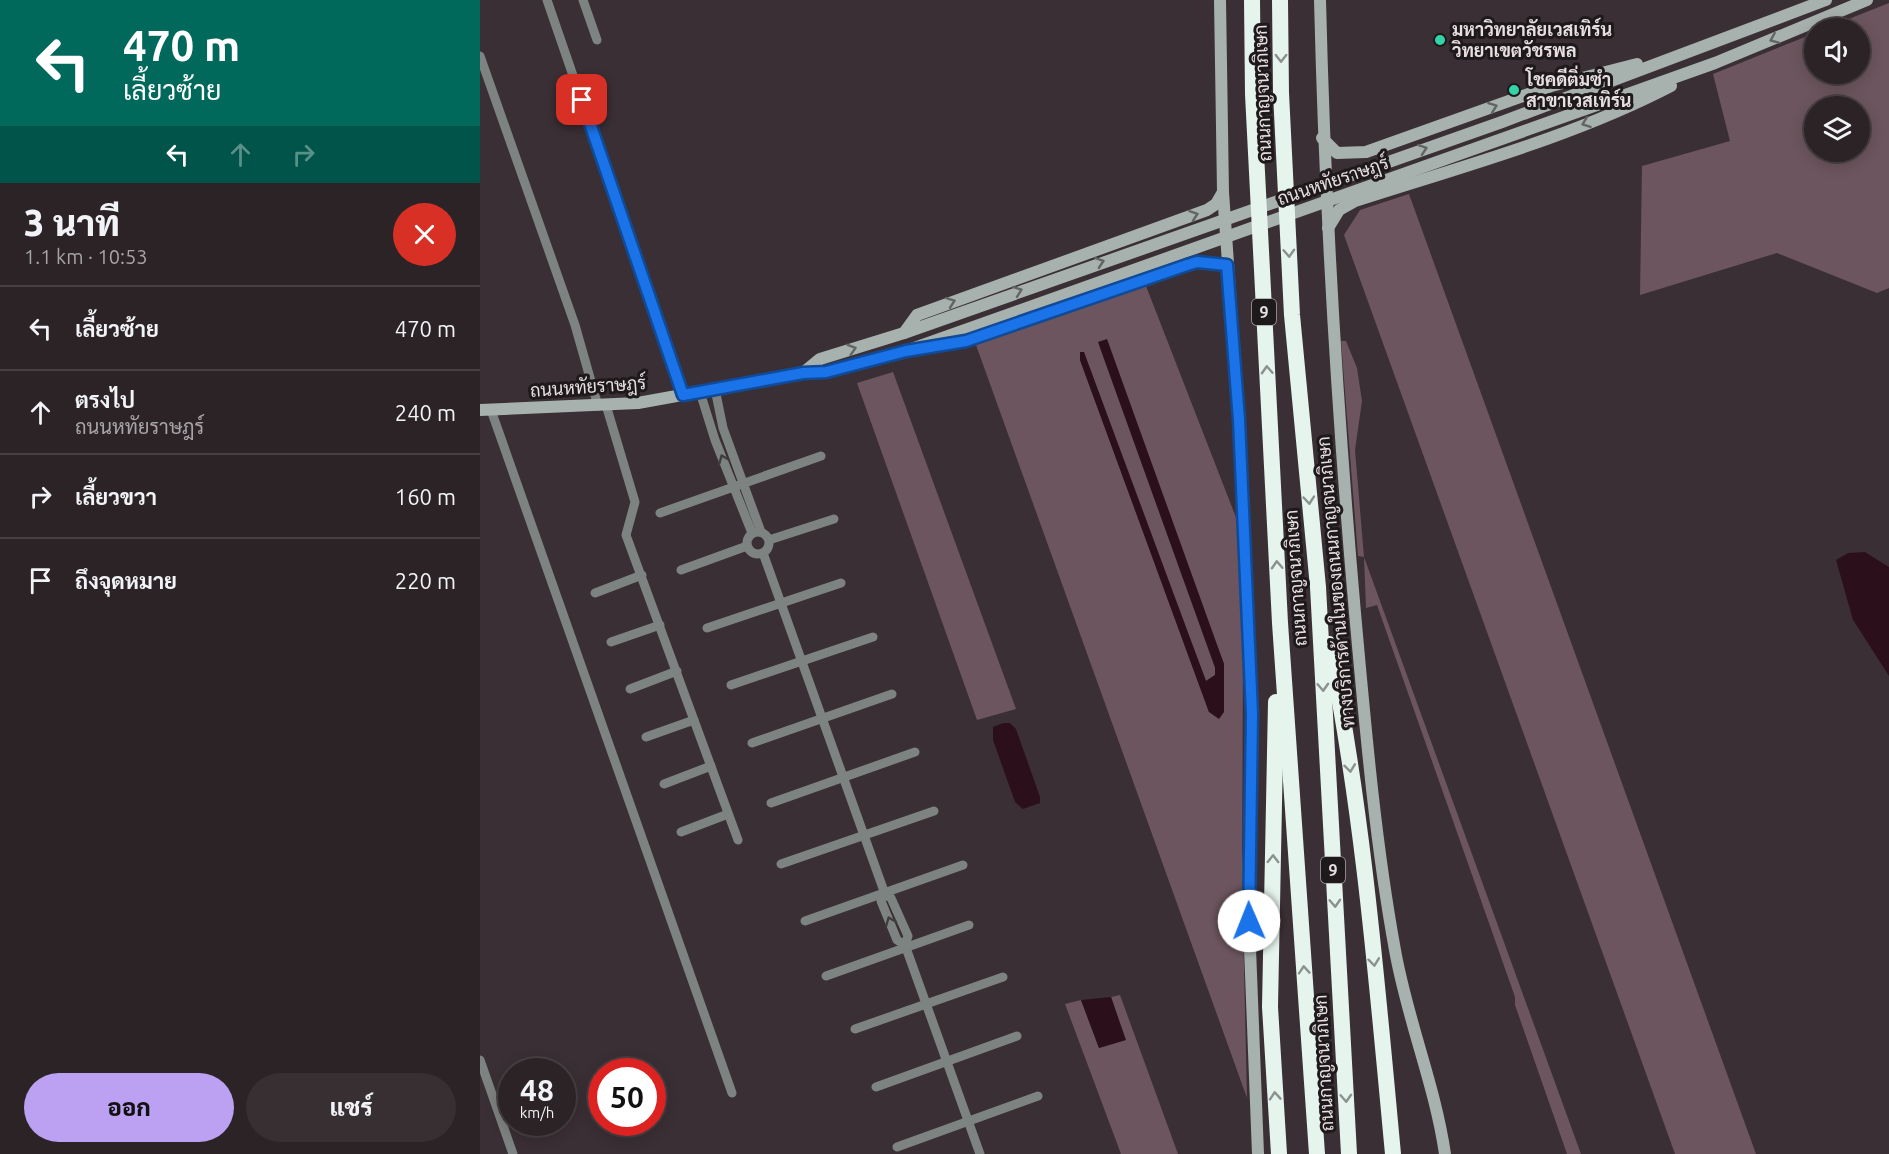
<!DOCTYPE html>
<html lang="th">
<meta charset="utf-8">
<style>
body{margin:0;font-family:Ubuntu,Sarabun,sans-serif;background:#382f33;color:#f1f3f6;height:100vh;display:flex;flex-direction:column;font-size:22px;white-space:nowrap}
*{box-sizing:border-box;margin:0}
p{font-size:20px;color:#a6a4a7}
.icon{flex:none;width:33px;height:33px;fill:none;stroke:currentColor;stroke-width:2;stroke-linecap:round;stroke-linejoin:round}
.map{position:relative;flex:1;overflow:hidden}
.panel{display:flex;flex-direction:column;background:#2c2327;width:480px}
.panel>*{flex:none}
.banner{background:#00695c;color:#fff;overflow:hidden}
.controls{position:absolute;left:1324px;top:18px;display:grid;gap:12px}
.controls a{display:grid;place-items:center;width:66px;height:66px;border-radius:50%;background:#2c2327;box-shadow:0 3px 15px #0003,0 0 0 2px #484044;font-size:30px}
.speed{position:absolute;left:18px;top:1058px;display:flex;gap:12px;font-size:30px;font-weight:700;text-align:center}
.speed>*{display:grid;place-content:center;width:78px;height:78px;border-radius:50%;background:#2c2327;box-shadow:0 3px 15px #0003,0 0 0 2px #484044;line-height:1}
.speed small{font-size:15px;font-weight:400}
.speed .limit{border:9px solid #d22;background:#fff;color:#111}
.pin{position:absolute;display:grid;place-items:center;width:51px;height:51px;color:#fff;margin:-26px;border-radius:12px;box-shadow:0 3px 9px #0006}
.me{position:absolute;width:66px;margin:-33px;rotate:359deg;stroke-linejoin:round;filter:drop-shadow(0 0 4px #0008)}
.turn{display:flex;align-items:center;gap:21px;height:126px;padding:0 24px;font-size:27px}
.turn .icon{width:78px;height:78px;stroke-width:2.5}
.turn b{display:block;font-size:42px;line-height:51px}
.lanes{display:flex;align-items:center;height:57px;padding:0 24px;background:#0003;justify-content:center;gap:30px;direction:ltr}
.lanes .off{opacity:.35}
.round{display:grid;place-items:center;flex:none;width:63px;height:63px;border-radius:32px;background:#382f33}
.overview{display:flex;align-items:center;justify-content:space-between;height:102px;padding:0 24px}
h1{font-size:36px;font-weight:800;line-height:45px}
.cta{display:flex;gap:12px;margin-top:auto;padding:12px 24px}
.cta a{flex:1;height:69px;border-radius:36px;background:#bca0f2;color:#111;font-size:24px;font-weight:800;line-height:69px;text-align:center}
.cta a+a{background:#382f33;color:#f1f3f6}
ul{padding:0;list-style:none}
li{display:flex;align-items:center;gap:18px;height:84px;padding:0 24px;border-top:2px solid #484044}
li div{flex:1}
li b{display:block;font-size:22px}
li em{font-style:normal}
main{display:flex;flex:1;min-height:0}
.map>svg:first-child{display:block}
</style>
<main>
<section class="panel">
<div class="banner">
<div class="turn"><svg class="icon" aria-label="left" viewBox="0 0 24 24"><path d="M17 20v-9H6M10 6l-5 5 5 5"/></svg><div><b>470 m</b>เลี้ยวซ้าย</div></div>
<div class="lanes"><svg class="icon" aria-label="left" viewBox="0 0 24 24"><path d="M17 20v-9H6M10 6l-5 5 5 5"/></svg><svg class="icon off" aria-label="ahead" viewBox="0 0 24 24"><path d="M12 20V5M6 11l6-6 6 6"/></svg><svg class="icon off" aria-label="right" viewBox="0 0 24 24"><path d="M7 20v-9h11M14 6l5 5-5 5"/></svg></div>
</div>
<div class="overview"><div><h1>3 นาที</h1><p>1.1 km · 10:53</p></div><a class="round" style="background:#d93025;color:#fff"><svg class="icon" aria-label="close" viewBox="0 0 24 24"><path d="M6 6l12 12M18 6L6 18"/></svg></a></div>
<ul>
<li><svg class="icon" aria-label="left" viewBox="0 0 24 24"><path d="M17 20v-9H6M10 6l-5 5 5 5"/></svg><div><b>เลี้ยวซ้าย</b></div><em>470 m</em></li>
<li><svg class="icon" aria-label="ahead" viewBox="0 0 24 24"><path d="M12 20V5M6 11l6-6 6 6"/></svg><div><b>ตรงไป</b><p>ถนนหทัยราษฎร์</p></div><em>240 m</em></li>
<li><svg class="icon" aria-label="right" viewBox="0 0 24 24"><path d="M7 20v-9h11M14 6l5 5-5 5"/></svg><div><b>เลี้ยวขวา</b></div><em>160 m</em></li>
<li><svg class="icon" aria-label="arrive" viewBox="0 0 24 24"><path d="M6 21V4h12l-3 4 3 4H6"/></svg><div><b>ถึงจุดหมาย</b></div><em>220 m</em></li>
</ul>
<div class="cta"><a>ออก</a><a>แชร์</a></div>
</section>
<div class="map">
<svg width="1409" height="1154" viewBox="0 0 1409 1154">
<rect width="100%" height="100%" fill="#3a2f34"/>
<!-- green -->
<g fill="#6c555e" fill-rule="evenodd">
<path d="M1409 3V288L1397 293 1297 253 1160 295 1162 166 1250 141 1233 74 1335 33V74H1380V28H1346ZM1380 106V152H1335V106Z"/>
<polygon points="929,194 1276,1154 1195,1154 864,235 880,210"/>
<path d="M666 286 757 520 763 652 762 880 767 1098 496 345ZM618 342 744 664V712H729L600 360V352L726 681 735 675V668Z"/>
<polygon points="861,341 866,341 877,368 882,401 875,450 884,557 1101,1154 1087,1154 1035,1005 1035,997 897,605 886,608 884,557 878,556"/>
<polygon points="413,372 536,709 497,720 377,383"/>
<polygon points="640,995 698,1154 641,1154 585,1004 601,1000 619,1048 645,1040 631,997"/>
</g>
<!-- water -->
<g fill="#2b101c">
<polygon points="627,339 744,664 744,712 739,719 729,712 600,360 600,352 604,352 726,681 735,675 735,667 618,342"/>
<polygon points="1385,552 1409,567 1409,676 1373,620 1356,560 1368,553"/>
<polygon points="523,723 530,723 536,729 560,797 560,803 543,809 535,802 513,740 513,727"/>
<polygon points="631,997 646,1040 619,1048 601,1000"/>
</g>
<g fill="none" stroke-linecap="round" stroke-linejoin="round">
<!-- minor -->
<g stroke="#7d8381" stroke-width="9">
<polyline points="67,0 203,395"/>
<polyline points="103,0 117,40"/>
<polyline points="0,56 95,325 118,406"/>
<polyline points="235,389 243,428 281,532"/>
<polyline points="220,392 235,440 272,533"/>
<polyline points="126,405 155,502 146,535 258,840"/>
<polyline points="11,410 252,1093"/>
<polyline points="180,513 341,456"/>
<circle cx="278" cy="543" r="11"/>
<polyline points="289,540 354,519"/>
<polyline points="283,553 405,894 411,898 428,936 425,945 500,1154"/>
<polyline points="201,570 267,546"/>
<polyline points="115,593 162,575"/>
<polyline points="227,628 361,583"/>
<polyline points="131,642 180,625"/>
<polyline points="251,685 393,637"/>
<polyline points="150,689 197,671"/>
<polyline points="166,737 214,720"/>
<polyline points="272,743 412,694"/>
<polyline points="184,784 231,766"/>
<polyline points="291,803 435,752"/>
<polyline points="201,832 248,814"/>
<polyline points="301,864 454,811"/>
<polyline points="405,894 401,901 417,940 425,945"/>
<polyline points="325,921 483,865"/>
<polyline points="346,976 489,925"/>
<polyline points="375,1029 523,977"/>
<polyline points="0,1060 33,1154"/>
<polyline points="396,1087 537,1036"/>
<polyline points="417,1147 558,1096"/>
</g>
<!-- secondary -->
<g stroke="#a7b1ad" stroke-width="12">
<polyline points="740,0 743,192 759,420 772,714 768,897 778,1154"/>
<path d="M840 0C845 205 857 409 875 613 885 723 895 841 915 950 927 1019 955 1085 965 1154"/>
<polyline points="842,138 857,153 886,152 1071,86 1157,64"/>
<path d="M848 228 859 210 875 201C980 167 1093 137 1191 86"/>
<polyline points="424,333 437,315 727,210 736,204 743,192"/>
<polyline points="456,346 486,341 717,262 747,265"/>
<polyline points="323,373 340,359 424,333 1022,122 1346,0"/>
<polyline points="0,410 158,403 323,373 347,372 426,351 1235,63 1387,0"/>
</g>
<!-- motorway -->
<g stroke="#e5f4ed" stroke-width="16">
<polyline points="772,0 773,94 800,623 837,1154"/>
<polyline points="800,0 801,93 812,315 838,587 869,1154"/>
<path d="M849 644C883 811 897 984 913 1154"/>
<polyline points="796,702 790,1007 799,1154"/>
</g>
</g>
<!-- one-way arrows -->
<defs><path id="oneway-chevron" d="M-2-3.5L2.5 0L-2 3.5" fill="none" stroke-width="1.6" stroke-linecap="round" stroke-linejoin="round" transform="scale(1.5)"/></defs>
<g stroke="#626564">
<use href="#oneway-chevron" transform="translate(1294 39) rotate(157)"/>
<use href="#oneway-chevron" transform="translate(1013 107) rotate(-20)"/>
<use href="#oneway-chevron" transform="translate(1106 123) rotate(160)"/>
<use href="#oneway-chevron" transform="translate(943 149) rotate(-19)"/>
<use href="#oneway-chevron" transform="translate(714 215) rotate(-19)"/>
<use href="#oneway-chevron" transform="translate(620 262) rotate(-19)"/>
<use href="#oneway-chevron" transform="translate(538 291) rotate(-20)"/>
<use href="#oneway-chevron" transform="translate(471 302) rotate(-20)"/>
<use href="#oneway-chevron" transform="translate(372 349) rotate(-17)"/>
</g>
<g stroke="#8b918e">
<use href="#oneway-chevron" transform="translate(801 58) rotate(90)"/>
<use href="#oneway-chevron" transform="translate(809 253) rotate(87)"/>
<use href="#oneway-chevron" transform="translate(787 370) rotate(-93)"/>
<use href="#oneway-chevron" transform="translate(829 500) rotate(85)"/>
<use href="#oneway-chevron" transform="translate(797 565) rotate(-93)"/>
<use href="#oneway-chevron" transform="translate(843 687) rotate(87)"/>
<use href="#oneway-chevron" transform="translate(870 768) rotate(83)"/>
<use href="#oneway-chevron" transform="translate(793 859) rotate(-89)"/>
<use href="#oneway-chevron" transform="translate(855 903) rotate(87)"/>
<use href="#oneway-chevron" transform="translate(894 962) rotate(83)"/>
<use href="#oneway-chevron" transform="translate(824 970) rotate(-94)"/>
<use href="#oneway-chevron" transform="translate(795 1096) rotate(-94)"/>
<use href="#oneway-chevron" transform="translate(866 1098) rotate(87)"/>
</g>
<g stroke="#3f3e3f">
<use href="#oneway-chevron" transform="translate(243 459) rotate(-112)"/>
<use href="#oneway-chevron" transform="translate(410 921) rotate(-112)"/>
</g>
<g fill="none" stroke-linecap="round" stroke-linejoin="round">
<!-- route casing -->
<g stroke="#114b97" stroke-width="15">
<polyline id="route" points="102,100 203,395 323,373 346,372 426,351 486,341 707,265 717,262 747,265 759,420 772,714 769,921"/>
</g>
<!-- route -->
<use href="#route" stroke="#1a73e8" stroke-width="10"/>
</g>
<!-- markers -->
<g fill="#33d4a8" stroke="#1e191b" stroke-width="2">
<circle cx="960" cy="40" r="6"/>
<circle cx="1034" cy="90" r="6"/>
</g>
<g text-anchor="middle" stroke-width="6" stroke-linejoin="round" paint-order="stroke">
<!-- shield labels -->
<g fill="#1e191b" stroke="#aba4a6" stroke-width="1.5">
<rect x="772" y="299" width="24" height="26" rx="4.5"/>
<rect x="841" y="857" width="24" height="26" rx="4.5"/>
</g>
<g font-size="16" font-weight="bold" fill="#e7dfe2">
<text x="784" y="318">9</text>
<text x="853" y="876">9</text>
</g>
<!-- poi labels -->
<g font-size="18" font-weight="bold" fill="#e7dfe2" stroke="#1e191b" text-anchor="start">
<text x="972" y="36">มหาวิทยาลัยเวสเทิร์น<tspan x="972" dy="21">วิทยาเขตวัชรพล</tspan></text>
<text x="1046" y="86">โชคดีติ่มซำ<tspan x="1046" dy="21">สาขาเวสเทิร์น</tspan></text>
</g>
<!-- street labels -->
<g font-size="18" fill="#e7dfe2" stroke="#1e191b">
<text transform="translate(783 93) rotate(-92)" y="6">ถนนกาญจนาภิเษก</text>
<text transform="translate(853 181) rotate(-19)" y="6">ถนนหทัยราษฎร์</text>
<text transform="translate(108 387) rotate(-4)" y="6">ถนนหทัยราษฎร์</text>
<text transform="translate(816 578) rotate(-94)" y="6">ถนนกาญจนาภิเษก</text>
<text transform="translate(856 582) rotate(-95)" y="6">ทางบริการด้านในของถนนกาญจนาภิเษก</text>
<text transform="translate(844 1063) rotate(-93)" y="6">ถนนกาญจนาภิเษก</text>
</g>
</g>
</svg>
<div class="controls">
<a><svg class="icon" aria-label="sound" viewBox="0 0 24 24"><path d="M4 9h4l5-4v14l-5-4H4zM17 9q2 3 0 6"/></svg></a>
<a><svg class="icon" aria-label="layers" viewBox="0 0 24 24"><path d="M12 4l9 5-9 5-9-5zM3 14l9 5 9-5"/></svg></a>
</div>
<div class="speed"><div>48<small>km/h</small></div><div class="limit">50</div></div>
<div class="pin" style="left:102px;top:100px;background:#d93025"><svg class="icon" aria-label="arrive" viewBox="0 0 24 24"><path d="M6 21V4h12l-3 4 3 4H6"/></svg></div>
<svg class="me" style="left:769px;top:921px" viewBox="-20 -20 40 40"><circle r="19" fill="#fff"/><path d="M0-13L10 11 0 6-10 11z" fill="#1a73e8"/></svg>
</div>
</main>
